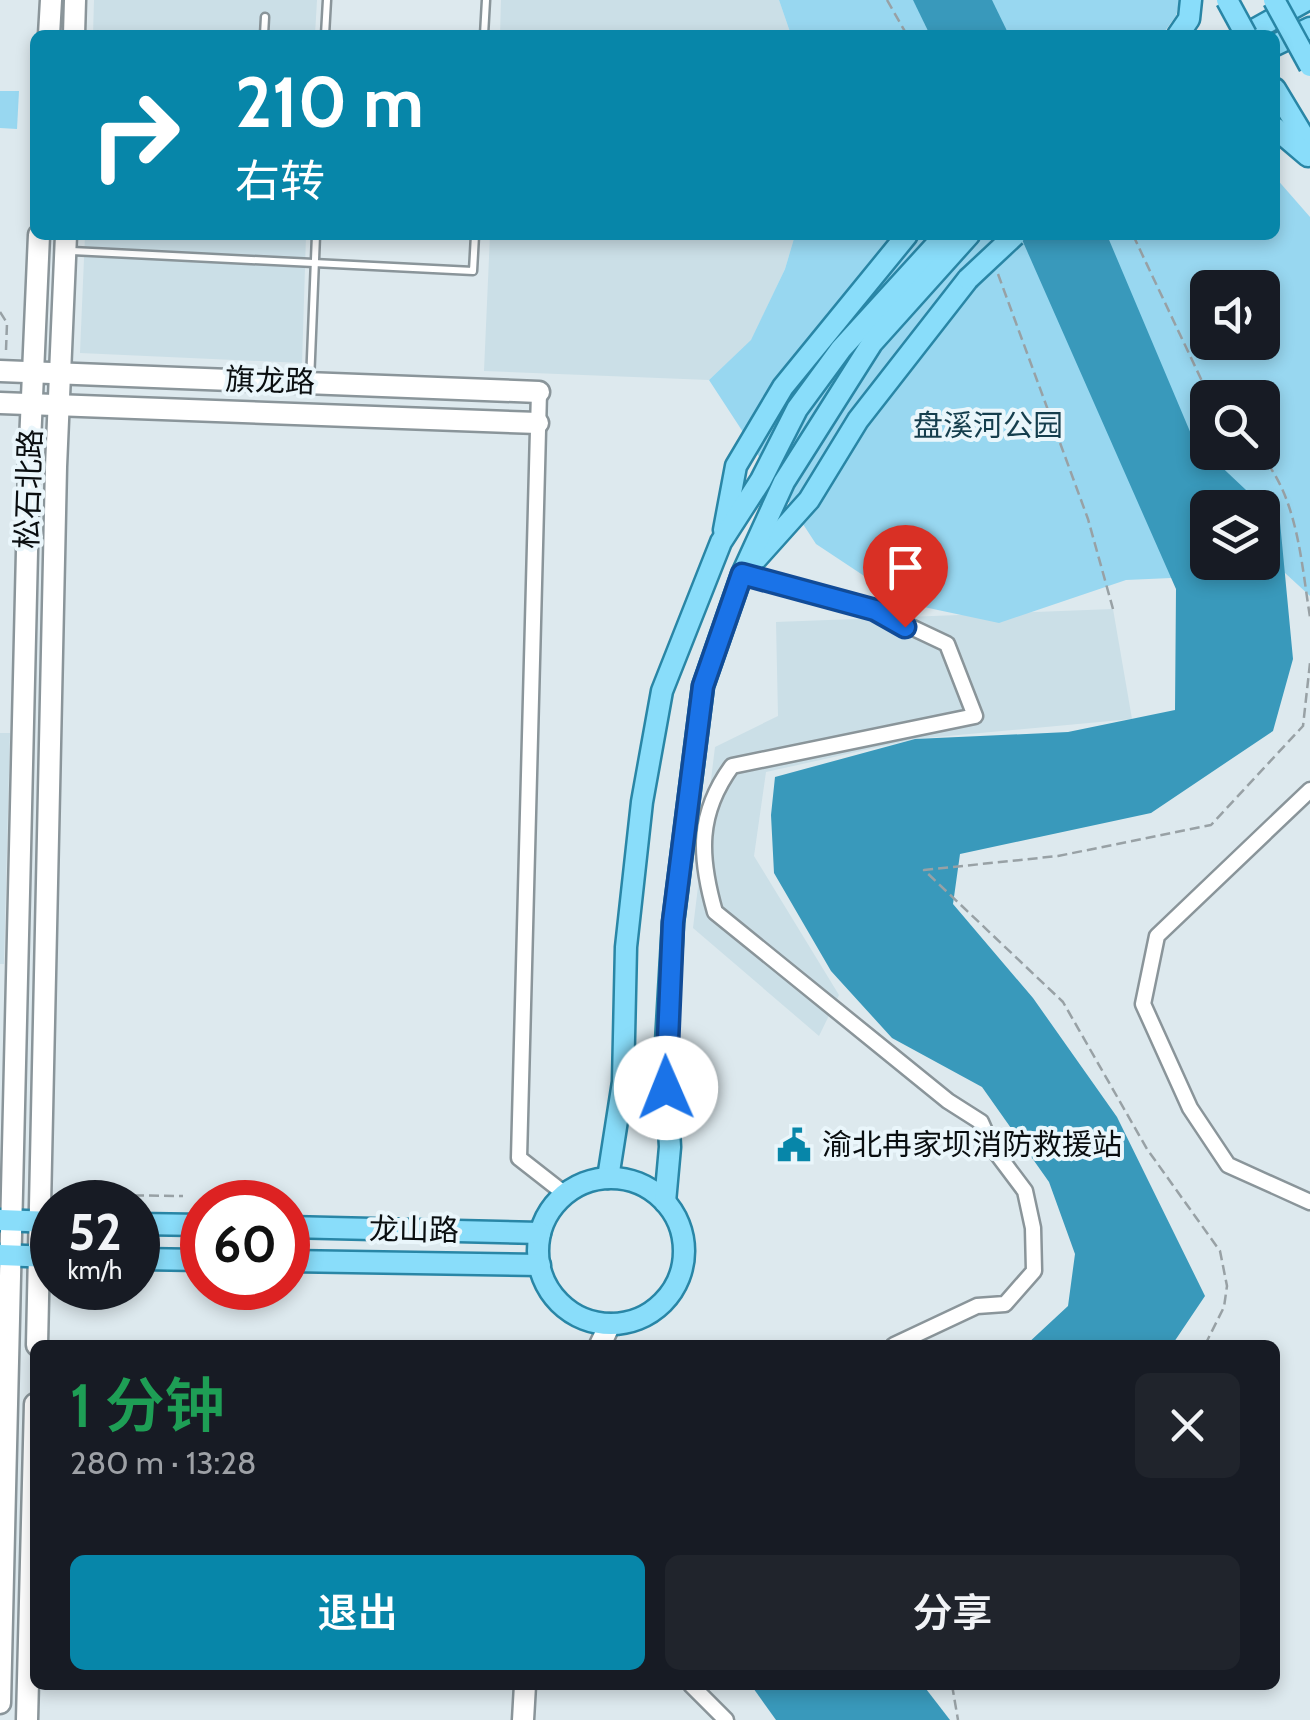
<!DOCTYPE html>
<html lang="zh">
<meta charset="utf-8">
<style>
body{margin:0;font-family:Cabin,"Noto Sans SC",sans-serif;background:#20242c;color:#f1f3f6;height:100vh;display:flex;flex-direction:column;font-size:38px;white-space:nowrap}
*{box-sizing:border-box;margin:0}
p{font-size:32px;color:#9ea1a6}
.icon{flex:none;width:55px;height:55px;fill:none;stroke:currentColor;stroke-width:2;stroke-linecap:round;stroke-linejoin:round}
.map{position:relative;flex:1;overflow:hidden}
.details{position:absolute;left:30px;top:1340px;width:1250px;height:350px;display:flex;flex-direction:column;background:#171b24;border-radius:15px;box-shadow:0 5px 15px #0003}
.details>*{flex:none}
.hud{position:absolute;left:30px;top:30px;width:1250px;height:210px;border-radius:15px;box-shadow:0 5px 15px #0003;background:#0786a9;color:#fff;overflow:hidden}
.tools{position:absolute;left:1190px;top:270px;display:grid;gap:20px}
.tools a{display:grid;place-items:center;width:90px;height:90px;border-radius:15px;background:#171b24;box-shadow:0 5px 15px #0003;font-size:50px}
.speed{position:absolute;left:30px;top:1180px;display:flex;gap:20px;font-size:50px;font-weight:700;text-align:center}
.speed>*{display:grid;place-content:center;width:130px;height:130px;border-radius:50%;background:#171b24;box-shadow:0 5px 15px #0003;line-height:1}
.speed small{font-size:25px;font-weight:400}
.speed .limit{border:15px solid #d22;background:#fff;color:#111}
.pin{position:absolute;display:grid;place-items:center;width:85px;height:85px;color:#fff;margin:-102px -42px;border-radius:50% 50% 50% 0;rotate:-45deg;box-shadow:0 0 10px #0007}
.pin .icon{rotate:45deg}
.me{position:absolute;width:110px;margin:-55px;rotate:359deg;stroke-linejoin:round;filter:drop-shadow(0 0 8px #0008)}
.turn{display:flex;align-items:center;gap:35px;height:210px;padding:0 40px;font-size:45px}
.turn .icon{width:130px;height:130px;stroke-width:2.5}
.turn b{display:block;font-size:70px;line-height:85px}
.round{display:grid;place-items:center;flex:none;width:105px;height:105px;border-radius:15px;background:#20242c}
.head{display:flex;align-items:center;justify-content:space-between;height:170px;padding:0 40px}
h1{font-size:60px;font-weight:600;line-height:75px;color:#1e9e55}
.primary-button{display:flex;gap:20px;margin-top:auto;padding:20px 40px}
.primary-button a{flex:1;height:115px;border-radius:15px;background:#0786a9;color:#fff;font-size:40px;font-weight:600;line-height:115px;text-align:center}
.primary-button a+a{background:#20242c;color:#f1f3f6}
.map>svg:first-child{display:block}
</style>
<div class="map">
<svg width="1310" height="1720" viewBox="0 0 1310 1720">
<rect width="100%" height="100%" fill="#dde9ee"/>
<!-- built -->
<g fill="#cbdfe7">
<polygon points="94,0 317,0 315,35 93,35"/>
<polygon points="501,0 779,0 791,35 500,35"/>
<polygon points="85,235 306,235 302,363 80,353"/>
<polygon points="490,235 795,235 785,269 751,341 709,380 484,371"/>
<polygon points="1113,609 1132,719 915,739 766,772 754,856 839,995 819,1036 693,928 715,747 778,716 776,622"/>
<polygon points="0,733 10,733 4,964 0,964"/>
</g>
<!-- green -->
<g fill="#98d7f0" fill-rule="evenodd">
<polygon points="779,0 1180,0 1176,16 1162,35 791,35"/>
<polygon points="0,91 19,91 17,129 0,128"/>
<path d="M1275 177 1310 217V596L1285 573 1126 580 999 623 905 603 816 544 709 380 751 340 785 269 795 235H1275ZM1208 288H1262V342H1208ZM1208 398H1262V452H1208ZM1208 508H1262V562H1208Z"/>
</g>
<!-- water -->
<g fill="#3999bb" fill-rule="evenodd">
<polygon points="913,0 992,0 1009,35 930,35"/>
<path d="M1020 235H1107L1194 441 1280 522 1293 659 1273 731 1151 813 960 854 953 904 1033 998 1117 1117 1205 1296 1172 1345H1026L1068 1306 1075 1254 1049 1182 982 1087 892 1038 831 971 774 873 771 815 775 777 915 739 1068 732 1175 710 1176 589ZM1208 508H1262V562H1208Z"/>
<polygon points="751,1685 923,1685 950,1720 776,1720"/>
</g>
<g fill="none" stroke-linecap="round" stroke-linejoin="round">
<!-- lane casing -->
<g stroke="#8a959a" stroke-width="11">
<g id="lane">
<polyline points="264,35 265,17"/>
<polyline points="325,35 327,0"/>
<polyline points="484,35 486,0"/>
<polyline points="72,251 473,271 475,235"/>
<polyline points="310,382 316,235"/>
</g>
</g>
<!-- street casing -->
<g stroke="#8a959a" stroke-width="19">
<g id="street">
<polyline points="539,392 519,1158 565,1194"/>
<path d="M742 574 875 610 947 644 975 716 732 766C697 814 699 856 715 912L948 1101 981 1122 992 1147 1025 1191 1033 1228 1034 1271 1005 1304 977 1306 894 1345"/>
<polyline points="1310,790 1157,936 1143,1004 1190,1108 1228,1165 1310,1202"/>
<polyline points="691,1685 726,1720"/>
</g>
</g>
<!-- secondary casing -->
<g stroke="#8a959a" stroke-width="25">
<g id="secondary">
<polyline points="49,35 51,0"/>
<polyline points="74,35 75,0"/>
<polyline points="0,371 539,392"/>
<polyline points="0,403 538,423"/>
<polyline points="37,1345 56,467 66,235"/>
<polyline points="600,1345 610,1324"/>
<polyline points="0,1703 29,466 39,235"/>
<polyline points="27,1720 35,1404"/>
<polyline points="523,1720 525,1685"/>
</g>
</g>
<!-- primary casing -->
<g stroke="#2986a6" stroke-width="25">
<g id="primary">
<polyline points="1178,35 1189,19 1191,0"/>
<polyline points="1245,35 1307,0"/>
<polyline points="1275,45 1310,28"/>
<polyline points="1275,89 1310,147"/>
<polyline points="1275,128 1308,156"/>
<polyline points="724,530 736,466 783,387 907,235"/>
<polyline points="757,558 809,500 858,420 968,279"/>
<polyline points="608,1178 623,1082 626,947 642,802 662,691 721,542 761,480 797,409 841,349 945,235"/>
<circle cx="611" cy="1251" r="73"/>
<polyline points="665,1202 670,1147 665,1059 673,923 703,686 742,574 784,482 872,343 969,235"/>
<polyline points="0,1220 52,1222"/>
<polyline points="138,1224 202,1225"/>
<polyline points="288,1227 540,1233"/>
<polyline points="0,1255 52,1257"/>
<polyline points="138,1259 202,1260"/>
<polyline points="288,1261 540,1265"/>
</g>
</g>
<!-- path -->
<g stroke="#98a1a5" stroke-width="2.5" stroke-dasharray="10 5" stroke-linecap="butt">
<polyline points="887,0 907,35"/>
<polyline points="1133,235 1210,398"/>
<polyline points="998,274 1088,519 1113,609"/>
<polyline points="0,312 7,323 6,350"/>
<path d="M1258 452C1298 495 1301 562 1310 617"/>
<polyline points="104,1195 183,1196"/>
<polyline points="1205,1345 1224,1307 1227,1286 1220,1251 1147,1149 1063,1002 924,870 1058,856 1211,825 1303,726 1310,663"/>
<polyline points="952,1685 958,1720"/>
</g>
<!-- lane -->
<use href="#lane" stroke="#fff" stroke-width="6"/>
<!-- street -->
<use href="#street" stroke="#fff" stroke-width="14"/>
<!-- secondary -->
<use href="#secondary" stroke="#fff" stroke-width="20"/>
<!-- primary -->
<use href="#primary" stroke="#89ddfa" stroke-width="20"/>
<!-- primary-bridge casing -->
<g stroke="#2986a6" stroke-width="25" stroke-linecap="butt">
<g id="primary-bridge">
<polyline points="1227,0 1246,35"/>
<polyline points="1274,0 1310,66"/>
<polyline points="968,279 1015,235"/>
</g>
</g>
<!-- path-bridge -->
<polyline stroke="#98a1a5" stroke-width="2.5" stroke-dasharray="10 5" stroke-linecap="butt" points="143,1273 145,1205"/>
<!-- primary-bridge -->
<use href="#primary-bridge" stroke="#89ddfa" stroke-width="20"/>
</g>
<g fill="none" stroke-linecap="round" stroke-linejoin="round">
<!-- route casing -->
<g stroke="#114b97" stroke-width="25">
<polyline id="route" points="666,1088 673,922 703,686 742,574 875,610 905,627"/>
</g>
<!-- route -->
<use href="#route" stroke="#1a73e8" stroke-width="18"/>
</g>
<!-- icons -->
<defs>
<g id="civic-bare" transform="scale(2.7)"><path d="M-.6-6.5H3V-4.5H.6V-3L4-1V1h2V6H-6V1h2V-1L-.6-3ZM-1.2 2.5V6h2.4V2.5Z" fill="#0786a9" stroke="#eaf6fb" stroke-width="2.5" paint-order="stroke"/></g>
</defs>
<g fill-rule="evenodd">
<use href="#civic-bare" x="794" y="1145"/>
</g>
<g text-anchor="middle" stroke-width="8" stroke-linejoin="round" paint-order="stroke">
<!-- street labels -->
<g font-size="30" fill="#0a0e10" stroke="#eaf6fb">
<text transform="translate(270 381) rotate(2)" y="10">旗龙路</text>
<text transform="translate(29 489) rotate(-88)" y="10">松石北路</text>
<text transform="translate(414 1230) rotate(1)" y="10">龙山路</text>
</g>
<!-- park labels -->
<g font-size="30" fill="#153e4d" stroke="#eaf6fb">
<text x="988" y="436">盘溪河公园</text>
</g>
<!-- poi labels -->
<g font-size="30" fill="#0a0e10" stroke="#eaf6fb" text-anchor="start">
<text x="822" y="1155">渝北冉家坝消防救援站</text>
</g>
</g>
</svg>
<div class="tools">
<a><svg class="icon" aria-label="sound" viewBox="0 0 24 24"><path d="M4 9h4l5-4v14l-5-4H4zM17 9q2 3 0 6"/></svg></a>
<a><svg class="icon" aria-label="search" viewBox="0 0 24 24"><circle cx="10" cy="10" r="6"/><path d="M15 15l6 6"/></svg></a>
<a><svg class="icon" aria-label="layers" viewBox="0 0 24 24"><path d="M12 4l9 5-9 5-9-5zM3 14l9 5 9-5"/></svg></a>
</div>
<div class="speed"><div>52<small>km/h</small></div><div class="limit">60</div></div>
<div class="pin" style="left:905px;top:627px;background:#d93025"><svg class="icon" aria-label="arrive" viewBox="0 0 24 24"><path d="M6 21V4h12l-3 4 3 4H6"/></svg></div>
<svg class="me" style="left:666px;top:1088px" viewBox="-20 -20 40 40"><circle r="19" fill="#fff"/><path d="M0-13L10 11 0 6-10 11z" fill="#1a73e8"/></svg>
<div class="hud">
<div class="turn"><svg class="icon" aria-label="right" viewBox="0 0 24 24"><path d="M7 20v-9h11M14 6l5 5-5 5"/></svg><div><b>210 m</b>右转</div></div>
</div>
<section class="details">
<div class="head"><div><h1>1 分钟</h1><p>280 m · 13:28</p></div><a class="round"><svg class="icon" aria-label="close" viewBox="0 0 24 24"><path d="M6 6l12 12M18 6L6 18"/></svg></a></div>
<div class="primary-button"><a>退出</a><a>分享</a></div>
</section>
</div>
